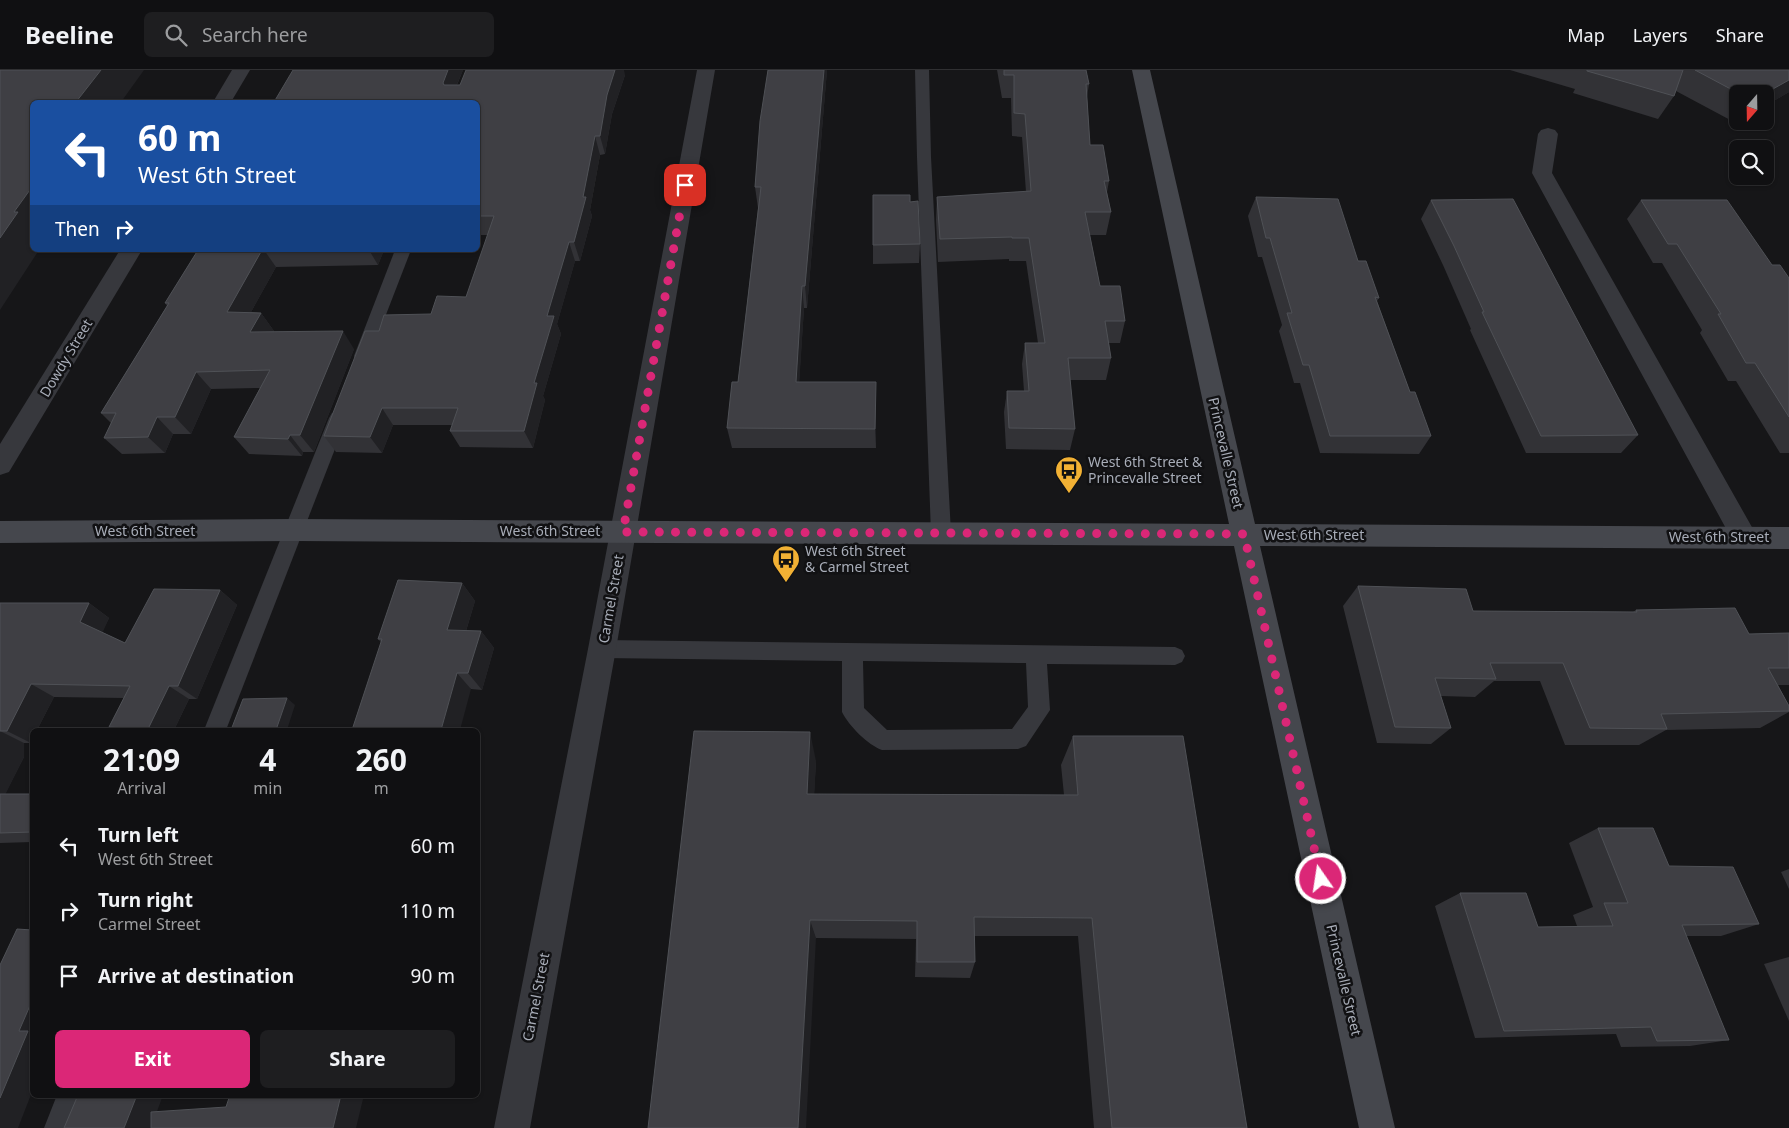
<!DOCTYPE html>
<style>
body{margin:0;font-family:"Noto Sans",sans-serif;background:#1e1e20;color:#f1f3f6;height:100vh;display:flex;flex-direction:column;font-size:19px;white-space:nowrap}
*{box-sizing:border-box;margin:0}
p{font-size:16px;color:#9c9d9f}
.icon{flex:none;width:28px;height:28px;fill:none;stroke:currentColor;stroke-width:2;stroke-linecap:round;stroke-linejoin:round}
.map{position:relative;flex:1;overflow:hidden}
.details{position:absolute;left:30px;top:658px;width:450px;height:370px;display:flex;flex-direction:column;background:#101012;border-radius:8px;box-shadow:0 1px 4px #0004,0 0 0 1px #303032}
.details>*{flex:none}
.hud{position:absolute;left:30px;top:30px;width:450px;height:152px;border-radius:8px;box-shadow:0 1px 4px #0004,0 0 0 1px #303032;background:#1a4fa0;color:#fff;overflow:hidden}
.needle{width:32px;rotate:200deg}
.buttons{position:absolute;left:1729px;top:15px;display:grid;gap:10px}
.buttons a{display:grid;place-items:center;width:45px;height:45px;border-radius:8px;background:#101012;box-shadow:0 1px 4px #0004,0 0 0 1px #303032;font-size:25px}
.pin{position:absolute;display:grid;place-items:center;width:42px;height:42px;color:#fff;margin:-21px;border-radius:10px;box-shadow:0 2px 8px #0006}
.me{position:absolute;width:55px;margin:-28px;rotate:347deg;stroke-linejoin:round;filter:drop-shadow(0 0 4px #0008)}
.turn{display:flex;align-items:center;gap:18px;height:105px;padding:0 25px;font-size:22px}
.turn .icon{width:65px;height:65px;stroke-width:2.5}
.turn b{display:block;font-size:35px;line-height:42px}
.then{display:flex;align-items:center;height:48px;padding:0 25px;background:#0003;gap:10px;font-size:19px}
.eta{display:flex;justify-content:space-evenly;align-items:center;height:85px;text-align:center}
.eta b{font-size:30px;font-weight:700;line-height:35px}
.action{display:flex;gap:10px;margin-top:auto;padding:10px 25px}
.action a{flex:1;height:58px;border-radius:8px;background:#db2777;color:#fff;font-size:20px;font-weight:700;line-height:58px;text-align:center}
.action a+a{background:#1e1e20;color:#f1f3f6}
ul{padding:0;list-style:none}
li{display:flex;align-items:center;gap:15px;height:65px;padding:0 25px}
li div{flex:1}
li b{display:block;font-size:19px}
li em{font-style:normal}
header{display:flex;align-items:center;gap:30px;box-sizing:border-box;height:70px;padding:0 25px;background:#101012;border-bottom:1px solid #303032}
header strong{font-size:24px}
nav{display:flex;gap:28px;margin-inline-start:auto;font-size:18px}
.search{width:350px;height:45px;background:#1e1e20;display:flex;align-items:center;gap:12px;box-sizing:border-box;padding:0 18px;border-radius:8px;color:#9c9d9f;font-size:19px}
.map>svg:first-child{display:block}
</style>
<header>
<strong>Beeline</strong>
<div class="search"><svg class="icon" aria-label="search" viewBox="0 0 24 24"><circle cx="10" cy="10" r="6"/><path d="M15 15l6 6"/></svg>Search here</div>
<nav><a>Map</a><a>Layers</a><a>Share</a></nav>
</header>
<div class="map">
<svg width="1789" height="1058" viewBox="0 0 1789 1058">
<rect width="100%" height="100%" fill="#161618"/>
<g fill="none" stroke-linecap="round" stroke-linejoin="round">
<!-- lane -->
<g fill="#37383d" fill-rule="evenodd">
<polygon points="915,0 929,0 931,87 951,463 948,469 941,471 934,469 931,463 917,87"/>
<polygon points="395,180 411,180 370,286 368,290 362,292 356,290 354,286"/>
<polygon points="338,341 344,343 347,348 226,660 204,660 329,348 332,343"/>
<path d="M602 570 1175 577 1182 580 1185 586 1182 592 1175 595 1047 594 1050 640 1026 676 1018 679 882 680C868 675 849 656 842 642V591L602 588 595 585 592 579 595 573ZM863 591 1026 593 1028 637 1012 659 887 660 864 638Z"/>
<polygon points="57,1025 83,1025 70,1058 44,1058"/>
</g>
<!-- street -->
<g fill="#37383d" fill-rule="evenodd">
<polygon points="232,0 250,0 231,32 213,32"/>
<polygon points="697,0 715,0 616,579 530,1058 494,1058 588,579"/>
<polygon points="1548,58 1555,60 1558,64 1552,103 1753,459 1757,467 1753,475 1744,478 1735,475 1532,103 1538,64 1541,60"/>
<polygon points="120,180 142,180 9,402 0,405 0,374"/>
</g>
<!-- secondary -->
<polygon fill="#45474d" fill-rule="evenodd" points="1132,0 1150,0 1255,454 1789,457 1789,479 1260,476 1395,1058 1359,1058 1234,476 295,471 0,473 0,451 295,449 1229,454"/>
</g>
<!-- wall -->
<g fill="#323236">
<polygon points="463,0 457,15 625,5 612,44 605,84 600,85 590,140 592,146 580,191 575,191 557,254 561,264 543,326 545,330 533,378 460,377 450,361 452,355 393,355 382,383 336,382 324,366 379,261 431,244 466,227 488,165 478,165 478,32 274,32"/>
<polygon points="768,0 827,0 807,238 804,238 799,312 876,333 876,378 732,378 727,358 738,312 758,138 755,117"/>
<polygon points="997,0 1086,0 1089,14 1087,27 1090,75 1109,111 1107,122 1111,142 1106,165 1090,165 1100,216 1125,251 1120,273 1109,273 1111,288 1106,310 1070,310 1075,359 1070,380 1006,379 1004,342 1007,321 1024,321 1022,294 1025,273 1038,273 1026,191 1009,191 1009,189 938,192 936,150 937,127 1026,122 1022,67 1012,66 1011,28 1002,28"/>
<polygon points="1510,0 1789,0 1789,22 1765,36 1765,24 1738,24 1738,51 1734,52 1676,21 1674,26 1658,49 1573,23 1575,19"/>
<polygon points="1256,127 1358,191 1379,228 1377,231 1410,322 1431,366 1419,384 1320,383 1300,313 1294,313 1279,261 1282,255 1262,187 1258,187 1248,146"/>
<polygon points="1431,130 1638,365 1621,383 1526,383 1470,260 1471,259 1443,195 1421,149"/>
<polygon points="1641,130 1772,195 1789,208 1789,383 1780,383 1736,311 1728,311 1700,263 1702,260 1662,193 1653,193 1627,149"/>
<polygon points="910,132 920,174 919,193 873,194 873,175"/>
<polygon points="198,180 384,180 378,195 276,197 251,242 261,243 274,261 273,262 354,279 314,382 303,382 302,386 249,384 234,367 260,318 211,319 191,364 173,364 165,383 122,384 104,368 111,353 101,343 167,236 165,233"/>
<polygon points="462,513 475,531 466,561 481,561 494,578 482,620 471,619 381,572 378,569"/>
<polygon points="1358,516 1473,541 1633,542 1636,540 1749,564 1789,563 1789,615 1778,615 1789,636 1789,642 1760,658 1666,660 1639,675 1565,675 1540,611 1494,611 1475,627 1441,626 1451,658 1431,674 1377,673 1343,536"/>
<polygon points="220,520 237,535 197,629 189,629 174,660 113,660 109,657 124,628 54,627 37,660 32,660 32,670 31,673 24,673 24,687 5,724 32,724 32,772 0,773 0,533 89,533 109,548 102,562 125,573"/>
<polygon points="1073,666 1247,1058 1094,1058 1078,866 974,866 975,892 970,908 915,907 916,869 816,868 648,1058 816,691 814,724 1064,725 1061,695"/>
<polygon points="1598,758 1669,796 1759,854 1721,866 1686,866 1729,970 1690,976 1621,977 1616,964 1475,968 1435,836 1460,823 1538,857 1577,856 1573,845 1593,837 1569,773"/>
<polygon points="1789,799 1789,819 1781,802"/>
<polygon points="1789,887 1789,951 1764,894"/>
</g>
<!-- shaded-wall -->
<g fill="#212124">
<polygon points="101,0 144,0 121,32 76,32"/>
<polygon points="448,0 463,0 450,31 443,13"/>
<polygon points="615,0 624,0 625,5 612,44 605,84 600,66 607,25"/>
<polygon points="824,0 827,0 807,238 805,216"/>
<polygon points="1789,10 1789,22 1765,36 1765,24 1764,24"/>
<polygon points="595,66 600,85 590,140 592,146 580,191 574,172"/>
<polygon points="32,117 32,180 39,180 0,240 0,168 14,142"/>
<polygon points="569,172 575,191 557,254 561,264 543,326 545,330 533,378 524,361 547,246"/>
<polygon points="262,180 264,180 276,197 241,260 227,242"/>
<polygon points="369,180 384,180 378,195"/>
<polygon points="802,216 804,238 798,333 796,312"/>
<polygon points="261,243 274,261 264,280 250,262"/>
<polygon points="343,261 354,279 314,382 300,365"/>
<polygon points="196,302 211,319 191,364 175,347"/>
<polygon points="876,312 876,378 875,359"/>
<polygon points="382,338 393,355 382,383 370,367"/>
<polygon points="157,347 173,364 165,383 148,367"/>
<polygon points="290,365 303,382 302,386 288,369"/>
<polygon points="462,513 475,531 461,577 447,560"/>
<polygon points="220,520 237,535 197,629 178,616"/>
<polygon points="89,533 109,548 101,566 80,552"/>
<polygon points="481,561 494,578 482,620 468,603"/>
<polygon points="457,603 471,619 460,660 441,660"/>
<polygon points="31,614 54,627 37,660 32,660 32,670 31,673 7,661"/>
<polygon points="169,616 189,629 174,660 149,660 148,659"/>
<polygon points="287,628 295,635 287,660 276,660"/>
<polygon points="0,661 24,673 24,687 0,735"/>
<polygon points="810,662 816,691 813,749 807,724"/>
<polygon points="810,850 816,868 806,1058 798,1058"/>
<polygon points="32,931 32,1022 18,1058 0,1058 0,1028 19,961"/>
<polygon points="137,1025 163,1025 151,1058 124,1058"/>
<polygon points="341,1025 364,1025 356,1058 333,1058"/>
</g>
<!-- building -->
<g fill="#3f3f44" stroke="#4f5156">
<polygon points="0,0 101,0 76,32 32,32 32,117 14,142 18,142 0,168"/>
<polygon points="293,0 448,0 443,13 444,15 460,15 466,0 615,0 607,25 600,66 595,66 583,127 586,127 574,172 569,172 547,246 554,246 534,313 537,313 524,361 450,361 458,338 382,338 370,367 324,366 365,261 379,261 384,245 431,244 437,226 466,227 494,146 478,146 478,32 274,32"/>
<polygon points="768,0 824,0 805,216 802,216 796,312 876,312 875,359 727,358 732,312 738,312 761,117 755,117 760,51"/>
<polygon points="1004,0 1086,0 1089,14 1086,14 1090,75 1103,75 1109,111 1104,111 1111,142 1085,142 1100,216 1120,216 1125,251 1105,251 1111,288 1068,288 1075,359 1009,358 1007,321 1029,321 1025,273 1045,273 1029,168 1012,168 1012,167 940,169 937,127 1031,121 1025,44 1014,43 1014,5 1004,5"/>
<polygon points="1587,0 1683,0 1674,26 1587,1"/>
<polygon points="1695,0 1789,0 1789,10 1764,24 1740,24"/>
<polygon points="873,125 910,125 910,132 918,131 920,174 873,175"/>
<polygon points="1256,127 1338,129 1358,191 1366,191 1379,228 1375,227 1410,322 1415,322 1431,366 1330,366 1309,295 1303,295 1287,243 1292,243 1270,168 1266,168"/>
<polygon points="1513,129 1638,365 1541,366 1482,242 1484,242 1454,176 1431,130"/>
<polygon points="1641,130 1727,130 1772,195 1780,195 1789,208 1789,347 1755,293 1746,293 1718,244 1721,244 1677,174 1668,174"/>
<polygon points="198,180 262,180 227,242 261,243 250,262 343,261 300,365 290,365 288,369 234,367 270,300 196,302 175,347 157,347 148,367 104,368 116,343 101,343 169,233 165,233"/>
<polygon points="398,510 462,513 447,560 481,561 468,603 457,603 441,660 352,660 382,569 378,569"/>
<polygon points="1358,516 1466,519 1473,541 1637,542 1636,540 1735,538 1749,564 1789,563 1789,598 1768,598 1789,636 1789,641 1661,644 1667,659 1590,658 1563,593 1490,593 1496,609 1435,608 1451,658 1395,657"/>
<polygon points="154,519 220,520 178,616 169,616 148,659 109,657 130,616 31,614 7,661 0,661 0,533 89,533 80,552 125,573"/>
<polygon points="287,628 276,660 231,660 243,629"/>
<polygon points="694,661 810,662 807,724 1078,725 1073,666 1183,666 1247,1058 1112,1058 1092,848 974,847 975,892 917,892 917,851 810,850 798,1058 648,1058"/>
<polygon points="0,724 32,724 32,762 0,763"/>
<polygon points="1598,758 1653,758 1669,796 1733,797 1759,854 1682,855 1729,970 1657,971 1651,957 1504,961 1460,823 1526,823 1538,857 1613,856 1604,833 1628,833"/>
<polygon points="17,859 32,860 32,931 19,961 28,961 0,1028 0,895"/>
<polygon points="78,1025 137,1025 124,1058 64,1058"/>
<polygon points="230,1025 341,1025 333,1058 151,1058 151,1042 226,1037"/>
</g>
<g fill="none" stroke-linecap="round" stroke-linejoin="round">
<!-- route -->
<polyline stroke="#db2777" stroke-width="9" stroke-dasharray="0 16.2" points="685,115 623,462 1244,464 1321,809"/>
</g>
<!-- icons -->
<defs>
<g id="bus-pin" transform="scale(1.4375)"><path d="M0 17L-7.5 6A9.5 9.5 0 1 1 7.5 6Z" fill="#f2b134" stroke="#111113"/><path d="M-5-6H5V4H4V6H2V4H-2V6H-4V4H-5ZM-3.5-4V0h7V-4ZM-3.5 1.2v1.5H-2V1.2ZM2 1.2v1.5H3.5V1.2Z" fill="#111"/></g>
</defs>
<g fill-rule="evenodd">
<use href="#bus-pin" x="1069" y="400"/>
<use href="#bus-pin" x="786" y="489"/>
</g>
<g text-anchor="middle" stroke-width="5" stroke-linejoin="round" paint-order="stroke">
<!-- street labels -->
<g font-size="14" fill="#a8adb8" stroke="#111113">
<text transform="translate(66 288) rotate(-59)" y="5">Dowdy Street</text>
<text transform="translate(1226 383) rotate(77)" y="5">Princevalle Street</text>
<text x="145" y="466">West 6th Street</text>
<text x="550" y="466">West 6th Street</text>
<text x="1314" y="470">West 6th Street</text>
<text x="1719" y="472">West 6th Street</text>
<text transform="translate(611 529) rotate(-80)" y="5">Carmel Street</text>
<text transform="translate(1344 910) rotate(77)" y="5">Princevalle Street</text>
<text transform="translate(536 927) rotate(-79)" y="5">Carmel Street</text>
</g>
<!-- poi labels -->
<g font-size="14" fill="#a8adb8" stroke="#111113" text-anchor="start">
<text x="1088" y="397">West 6th Street &amp;<tspan x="1088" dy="16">Princevalle Street</tspan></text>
<text x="805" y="486">West 6th Street<tspan x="805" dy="16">&amp; Carmel Street</tspan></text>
</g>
</g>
</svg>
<div class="buttons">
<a><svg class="needle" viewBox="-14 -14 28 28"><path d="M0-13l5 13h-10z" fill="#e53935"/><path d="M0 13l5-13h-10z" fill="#9c9d9f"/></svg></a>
<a><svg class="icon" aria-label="search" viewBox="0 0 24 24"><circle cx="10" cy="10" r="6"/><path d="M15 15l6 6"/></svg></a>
</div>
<div class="pin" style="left:685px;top:115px;background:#d93025"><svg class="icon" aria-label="arrive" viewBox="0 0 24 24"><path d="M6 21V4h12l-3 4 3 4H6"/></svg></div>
<svg class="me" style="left:1321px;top:809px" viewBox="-20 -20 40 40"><circle r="17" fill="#db2777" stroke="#fff" stroke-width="3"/><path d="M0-11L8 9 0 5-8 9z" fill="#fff"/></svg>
<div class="hud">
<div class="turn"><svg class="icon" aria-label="left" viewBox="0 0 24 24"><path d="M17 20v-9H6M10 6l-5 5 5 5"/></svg><div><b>60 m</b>West 6th Street</div></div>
<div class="then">Then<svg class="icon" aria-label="right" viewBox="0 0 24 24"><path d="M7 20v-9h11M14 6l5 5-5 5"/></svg></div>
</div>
<section class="details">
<div class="eta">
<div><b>21:09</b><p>Arrival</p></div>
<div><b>4</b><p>min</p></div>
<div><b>260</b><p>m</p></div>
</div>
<ul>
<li><svg class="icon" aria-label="left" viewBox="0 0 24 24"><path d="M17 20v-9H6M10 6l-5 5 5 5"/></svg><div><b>Turn left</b><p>West 6th Street</p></div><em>60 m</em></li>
<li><svg class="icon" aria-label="right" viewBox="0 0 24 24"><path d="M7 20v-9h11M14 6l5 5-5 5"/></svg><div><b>Turn right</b><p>Carmel Street</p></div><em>110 m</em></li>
<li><svg class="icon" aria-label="arrive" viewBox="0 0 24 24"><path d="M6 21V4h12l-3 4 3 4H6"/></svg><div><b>Arrive at destination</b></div><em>90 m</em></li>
</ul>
<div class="action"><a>Exit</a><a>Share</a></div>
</section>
</div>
